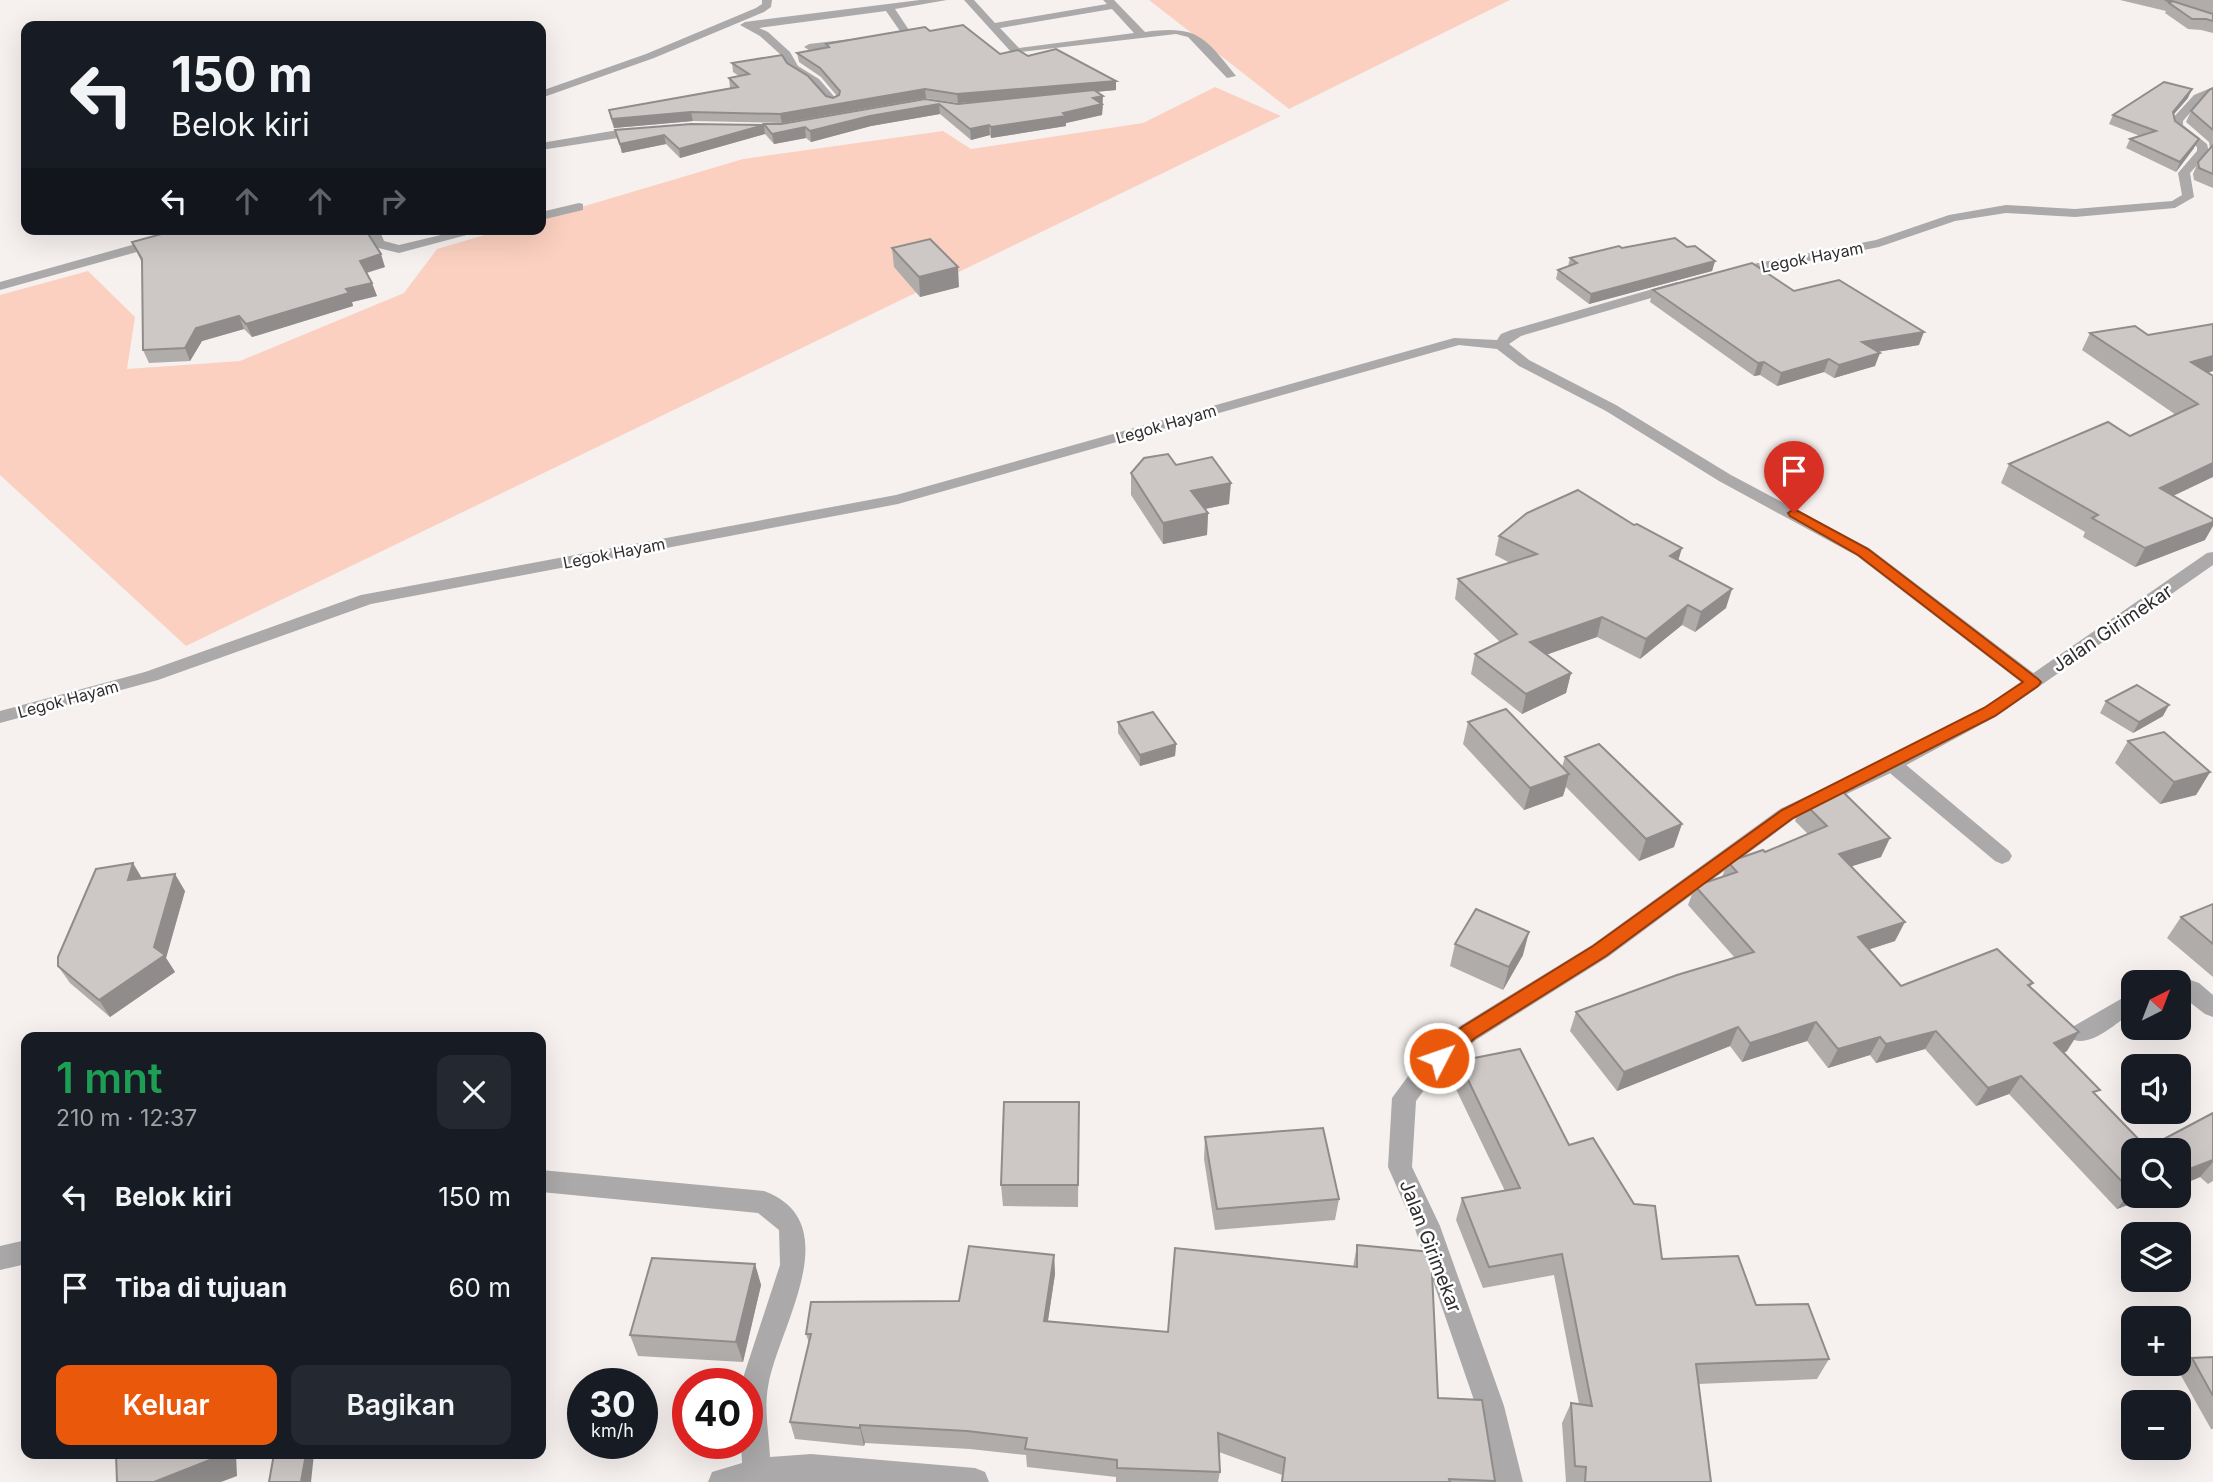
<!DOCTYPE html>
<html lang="id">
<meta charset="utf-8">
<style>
body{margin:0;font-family:Inter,sans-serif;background:#242831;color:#f1f3f6;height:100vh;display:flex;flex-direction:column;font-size:26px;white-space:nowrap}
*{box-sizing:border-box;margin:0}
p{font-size:23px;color:#9ea1a6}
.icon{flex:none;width:38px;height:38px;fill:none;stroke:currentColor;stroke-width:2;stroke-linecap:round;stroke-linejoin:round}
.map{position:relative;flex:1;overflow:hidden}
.side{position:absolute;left:21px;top:1032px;width:525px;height:427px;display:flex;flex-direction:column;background:#171b24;border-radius:14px;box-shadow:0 7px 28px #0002}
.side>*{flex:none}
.hud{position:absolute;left:21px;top:21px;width:525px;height:214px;border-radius:14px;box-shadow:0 7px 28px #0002;background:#171b24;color:#f1f3f6;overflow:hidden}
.needle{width:46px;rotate:42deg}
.tools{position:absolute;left:2121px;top:970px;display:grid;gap:14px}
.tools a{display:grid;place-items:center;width:70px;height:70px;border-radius:14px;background:#171b24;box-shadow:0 7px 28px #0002;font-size:35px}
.speed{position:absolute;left:567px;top:1368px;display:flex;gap:14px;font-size:35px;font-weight:700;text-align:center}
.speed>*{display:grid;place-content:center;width:91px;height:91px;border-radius:50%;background:#171b24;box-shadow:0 7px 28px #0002;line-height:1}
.speed small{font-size:18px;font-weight:400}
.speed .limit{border:10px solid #d22;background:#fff;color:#111}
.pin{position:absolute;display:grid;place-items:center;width:60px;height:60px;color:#fff;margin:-72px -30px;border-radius:50% 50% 50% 0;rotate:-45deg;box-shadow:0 0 7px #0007}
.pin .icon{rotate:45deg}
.me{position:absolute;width:77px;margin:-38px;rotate:49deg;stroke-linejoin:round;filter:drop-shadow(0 0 5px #0008)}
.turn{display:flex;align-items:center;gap:24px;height:147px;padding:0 35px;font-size:32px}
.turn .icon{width:91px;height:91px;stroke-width:2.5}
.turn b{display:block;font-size:49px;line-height:60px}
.lanes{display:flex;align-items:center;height:66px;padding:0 35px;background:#0003;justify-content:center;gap:35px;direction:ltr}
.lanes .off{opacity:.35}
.round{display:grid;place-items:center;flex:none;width:74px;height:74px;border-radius:14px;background:#242831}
.head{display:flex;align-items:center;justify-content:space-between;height:119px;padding:0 35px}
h1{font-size:42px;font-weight:600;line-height:52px;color:#1e9e55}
.cta{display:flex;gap:14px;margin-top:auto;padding:14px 35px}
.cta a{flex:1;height:80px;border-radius:14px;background:#ea580c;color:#fff;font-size:28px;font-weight:600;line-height:80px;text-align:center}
.cta a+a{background:#242831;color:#f1f3f6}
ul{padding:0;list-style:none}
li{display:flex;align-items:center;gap:21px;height:91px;padding:0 35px}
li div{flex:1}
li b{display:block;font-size:26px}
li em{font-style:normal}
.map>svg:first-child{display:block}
</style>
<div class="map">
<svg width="2213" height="1482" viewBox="0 0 2213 1482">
<rect width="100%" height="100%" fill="#f6f1ef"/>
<!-- green -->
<g fill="#fbd0c0">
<polygon points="1149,0 1510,0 1289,109"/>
<polygon points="1215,87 1281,116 186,646 0,475 0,295 88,271 135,317 127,369 240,361 404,293 437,249 505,229 541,229 541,219 743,159 943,131 971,149 1143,123"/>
</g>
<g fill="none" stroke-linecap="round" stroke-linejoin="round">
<!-- minor -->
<g fill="#aba9a9" fill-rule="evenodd">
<polygon points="762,0 772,0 771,7 764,12 654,58 541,98 541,91 646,54 756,8 762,4"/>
<polygon points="920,0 947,0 895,9 911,33 884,41 880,40 880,36 900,31 886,11 759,28 768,32 790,52 798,66 819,79 839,102 833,105 829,104 811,83 790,70 782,56 760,36 740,25 745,22"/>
<path d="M964 0H974L995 23 1107 4 1103 0H1114L1145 32C1197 25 1204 36 1236 76L1227 78 1188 37 1176 34 1012 53ZM1112 9 1134 33 1019 48 1000 28Z"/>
<polygon points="851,39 856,42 855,44 809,50 804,47 809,44"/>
<polygon points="2213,87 2213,94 2202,99 2183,121 2183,125 2207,144 2209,152 2190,173 2194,197 2175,208 2075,217 2006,213 1955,221 1879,247 1733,276 1726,272 1733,268 1876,240 1949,215 2006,205 2075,209 2172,201 2182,195 2178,173 2197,151 2197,147 2173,128 2171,120 2194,95"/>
<polygon points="640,129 644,130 644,134 541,150 541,143 612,131"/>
<polygon points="579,203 583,204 583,210 541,220 541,212"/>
<polygon points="367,229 379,229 384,241 399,245 466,229 489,229 399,253 374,247"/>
<polygon points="157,238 163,242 162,245 0,290 0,282"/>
<polygon points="1677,282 1682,283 1682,289 1521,336 1509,344 1529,360 1616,405 1731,475 1869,548 2040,678 2042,682 2040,686 2026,686 1857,556 1719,481 1606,411 1519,366 1497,349 1459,345 898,504 371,604 158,680 0,723 0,711 145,672 361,595 896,495 1454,338 1497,340 1501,334 1511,330"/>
<polygon points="1892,757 1899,759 2009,851 2012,856 2009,861 2002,864 1995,861 1885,769 1882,764 1885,759"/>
<polygon points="2179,976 2199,983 2213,995 2213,1017 2205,1014 2179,994 2179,982 2170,982"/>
<path d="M2133 992V1012C2117 1022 2093 1046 2074 1040L2071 1033 2074 1026Z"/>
<path d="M541 1170 764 1191C850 1223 777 1329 768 1387 764 1409 769 1435 770 1457L811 1454 975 1468 985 1472 989 1482H708L712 1472 742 1463 741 1444H747V1384H741L780 1265 779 1230 758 1213 541 1192Z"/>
<polygon points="26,1240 26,1264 0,1270 0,1246"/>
</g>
<!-- tertiary -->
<polygon fill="#aba9a9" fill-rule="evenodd" points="2213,552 2213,565 1997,716 1899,769 1794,819 1608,957 1476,1040 1433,1078 1416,1101 1412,1167 1440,1226 1504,1406 1523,1482 1495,1482 1476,1406 1414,1226 1388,1167 1392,1098 1417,1064 1460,1026 1592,945 1780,809 1885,759 1983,708 2207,553"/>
</g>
<!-- wall -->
<g fill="#b0acaa">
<polygon points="2120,0 2213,0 2213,33 2201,30 2188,29 2165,13 2166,11"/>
<polygon points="930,31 1000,54 1028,56 1116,90 1097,92 1103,106 1102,115 1066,123 1066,126 991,138 990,135 971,140 940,114 871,126 811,142 806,138 774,144 765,134 680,158 666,144 622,153 615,130 781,124 925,99 958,104 994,100 958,103 926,98 782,123 693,121 614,128 611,120 609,110 730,88 729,78 739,76 733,72 732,63 787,63 826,96 833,98 837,96 821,77 799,62 797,53 826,48 826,44"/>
<polygon points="2213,88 2213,188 2194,180 2193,174 2198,162 2210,148 2209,142 2186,122 2191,111"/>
<polygon points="2188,98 2173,115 2175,121 2194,148 2176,172 2126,148 2130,139 2140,136 2109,124 2113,115"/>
<polygon points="132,242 385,267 367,273 377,296 352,302 353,306 252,337 244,329 202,341 190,361 149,363 143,350 142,263"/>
<polygon points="1687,247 1715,261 1712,271 1589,304 1556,279 1558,270 1568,266 1570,258 1622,248"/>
<polygon points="892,248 959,287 920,297 894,267"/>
<polygon points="1653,290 1794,291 1919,345 1877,352 1875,366 1834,378 1824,372 1777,386 1760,375 1754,376 1650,302"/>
<polygon points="2090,333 2148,335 2213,371 2208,373 2173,496 2205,540 2135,567 2083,537 2085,532 2001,483 2009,464 2130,436 2176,415 2082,350"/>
<polygon points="1176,465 1229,504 1205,509 1208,513 1207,535 1163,544 1131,495 1131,473"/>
<polygon points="1499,536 1678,561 1726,608 1695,632 1682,625 1640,659 1597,637 1547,654 1571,673 1566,693 1522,714 1471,674 1475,654 1500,642 1455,599 1458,579 1510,563 1495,555"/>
<polygon points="2106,701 2163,716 2133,733 2100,713"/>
<polygon points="1118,722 1176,744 1175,756 1140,766 1118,733"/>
<polygon points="1468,722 1562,767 1565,757 1674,847 1639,861 1566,787 1563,796 1524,810 1463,744"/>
<polygon points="2128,741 2210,772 2196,795 2160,804 2115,763"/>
<polygon points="1803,802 1881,857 1851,866 1895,941 1869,949 1901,986 2033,983 2030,987 2067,1051 2064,1053 2096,1095 2147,1148 2213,1113 2213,1181 2208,1184 2200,1177 2179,1186 2179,1150 2133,1195 2154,1195 2117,1209 2009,1094 1976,1106 1925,1049 1876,1063 1870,1055 1828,1068 1807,1041 1742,1062 1730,1046 1617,1091 1570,1031 1576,1012 1735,958 1688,905 1695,886 1722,877 1728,862 1765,852 1808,834 1795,821"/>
<polygon points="142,878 185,891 166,958 175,972 110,1017 70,983 58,966"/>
<polygon points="2213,904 2213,977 2167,938 2181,917"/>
<polygon points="1455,944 1523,955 1503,990 1450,966"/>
<polygon points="1459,1061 1569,1145 1662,1259 1756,1305 1829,1359 1817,1379 1698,1384 1711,1482 1566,1482 1562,1423 1571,1403 1579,1404 1554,1275 1483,1288 1456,1220 1462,1198 1505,1191 1453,1083"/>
<polygon points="1079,1102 1078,1207 1003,1206 1001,1185"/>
<polygon points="1205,1137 1339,1199 1335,1220 1215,1230 1204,1159"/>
<polygon points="1357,1245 1438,1398 1495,1481 1494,1482 1281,1482 1282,1475 1219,1452 1220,1472 1218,1482 1116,1482 1116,1477 1027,1467 1026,1455 970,1449 865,1443 864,1446 795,1439 790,1422 809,1343 806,1334 959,1301 1054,1255 1055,1274 1048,1321 1168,1332 1353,1267"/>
<polygon points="755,1264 761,1285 743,1362 638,1356 630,1335"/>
<polygon points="2213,1357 2213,1429 2211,1429 2179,1372 2192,1358"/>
</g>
<!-- shaded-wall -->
<g fill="#908c8b">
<polygon points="1116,81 1116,90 958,103 957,94"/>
<polygon points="925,89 926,98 782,123 780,114"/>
<polygon points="2192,89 2188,98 2168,121 2173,112"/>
<polygon points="1103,96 1102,115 1066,123 1066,126 991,138 991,127 1063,113 1093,98"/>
<polygon points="939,104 940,114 871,126 811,142 810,131 870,116"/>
<polygon points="691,112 693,121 614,128 612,119"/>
<polygon points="764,125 765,134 680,158 679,149"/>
<polygon points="989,125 990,135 971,140 970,129"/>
<polygon points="805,127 806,138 774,144 772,134"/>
<polygon points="664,135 666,144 622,153 620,144"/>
<polygon points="2199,139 2194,148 2176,172 2180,162"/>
<polygon points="381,254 385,267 365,273 360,261"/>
<polygon points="1715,261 1712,271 1589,304 1591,294"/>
<polygon points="958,267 959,287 920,297 919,277"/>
<polygon points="372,283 377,296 352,302 353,306 252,337 246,324 346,289"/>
<polygon points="239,316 244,329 202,341 190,361 185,348 196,328"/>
<polygon points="1924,332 1919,345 1858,355 1862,342"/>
<polygon points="1880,353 1875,366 1834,378 1839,365"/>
<polygon points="2213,356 2213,371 2182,380 2191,362"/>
<polygon points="1829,359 1824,372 1777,386 1781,373"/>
<polygon points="1764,362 1760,375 1754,376 1758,363"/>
<polygon points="2213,463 2213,477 2150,507 2160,488"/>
<polygon points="1231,483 1229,504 1190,512 1191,491"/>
<polygon points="1208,513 1207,535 1163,544 1163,523"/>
<polygon points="2213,522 2213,526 2205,540 2135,567 2145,548"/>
<polygon points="1682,548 1676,568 1670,556"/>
<polygon points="1732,589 1726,608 1695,632 1701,612"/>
<polygon points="1688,605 1682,625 1640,659 1646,639"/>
<polygon points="1602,617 1597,637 1526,662 1530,642"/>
<polygon points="1571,673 1566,693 1522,714 1526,694"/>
<polygon points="2169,705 2163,716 2133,733 2139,722"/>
<polygon points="1176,744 1175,756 1140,766 1140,755"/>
<polygon points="2210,772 2196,795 2160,804 2174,782"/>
<polygon points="1569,774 1563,796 1524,810 1530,788"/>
<polygon points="1682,824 1674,847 1639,861 1646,839"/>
<polygon points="1890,838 1881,857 1831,873 1839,854"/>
<polygon points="133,863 143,880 128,880"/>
<polygon points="175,874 185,891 166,958 175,972 110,1017 99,1000 154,947"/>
<polygon points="1905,922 1895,941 1849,956 1858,937"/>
<polygon points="1529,932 1523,955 1503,990 1509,967"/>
<polygon points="1816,1022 1807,1041 1742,1062 1750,1043"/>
<polygon points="1738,1027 1730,1046 1617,1091 1624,1072"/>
<polygon points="1936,1031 1925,1049 1876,1063 1886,1044"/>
<polygon points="2079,1032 2067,1051 2042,1062 2054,1043"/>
<polygon points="1880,1037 1870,1055 1828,1068 1838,1049"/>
<polygon points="2021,1076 2009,1094 1976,1106 1988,1088"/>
<polygon points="2213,1160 2213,1162 2200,1177 2179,1186 2179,1173"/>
<polygon points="2133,1190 2133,1195 2154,1195 2117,1209 2131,1191"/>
<polygon points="1054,1255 1055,1274 1045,1339 1044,1321"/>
<polygon points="755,1264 761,1285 743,1362 736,1342"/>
<polygon points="860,1425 865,1443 864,1446 860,1428"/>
<polygon points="220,1454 236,1454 237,1476 221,1482 154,1482"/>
<polygon points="306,1454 314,1454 311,1482 301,1482"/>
</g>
<!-- building -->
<g fill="#cdc8c6" stroke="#908c8b" stroke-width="2">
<polygon points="2165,0 2169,0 2213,14 2213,21 2206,19 2192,19 2169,3 2171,2"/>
<polygon points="963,25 1000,54 1018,50 1028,56 1056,49 1116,81 957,94 925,89 780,114 691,112 612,119 609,110 738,87 729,78 749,74 732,63 782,55 787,63 808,76 826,96 833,98 839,95 840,91 820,68 797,53 829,47 826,44 925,27 930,31"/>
<polygon points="2164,82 2192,89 2173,112 2175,121 2199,139 2180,162 2130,139 2156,131 2113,115"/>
<polygon points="2213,88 2213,130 2191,111 2209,90"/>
<polygon points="1094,90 1103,96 1093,98 1102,104 1063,113 1066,116 991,127 989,125 970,129 939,104 870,116 810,131 805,127 772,134 764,124 781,124 925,99 958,104"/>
<polygon points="691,124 764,125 679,149 664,135 620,144 615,130"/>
<polygon points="2213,145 2213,174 2199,168 2198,162"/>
<polygon points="180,229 365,229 381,254 360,261 372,283 346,289 349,293 246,324 239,316 196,328 185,348 143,350 142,259 132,242"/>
<polygon points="1675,238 1687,247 1695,246 1715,261 1591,294 1558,270 1577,263 1570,258 1619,246 1622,248"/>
<polygon points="930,239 958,267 919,277 892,248"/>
<polygon points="1752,263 1794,291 1839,280 1924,332 1862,342 1880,353 1839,365 1829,359 1781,373 1764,362 1758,363 1653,290"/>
<polygon points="2213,324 2213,356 2191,362 2213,376 2213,463 2160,488 2213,519 2213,522 2145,548 2092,518 2098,515 2009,464 2108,422 2130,436 2198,404 2090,333 2135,326 2148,335"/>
<polygon points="1168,454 1176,465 1212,457 1231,483 1191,491 1208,513 1163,523 1131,473 1144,458"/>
<polygon points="1578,490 1634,525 1637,524 1682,548 1670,556 1732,589 1701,612 1688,605 1646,639 1602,617 1530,642 1571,673 1526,694 1475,654 1517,634 1458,579 1537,554 1499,536 1527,513"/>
<polygon points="2137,685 2169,705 2139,722 2106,701"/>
<polygon points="1506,709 1569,774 1530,788 1468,722"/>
<polygon points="1153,712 1176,744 1140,755 1118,722"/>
<polygon points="2164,732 2210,772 2174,782 2128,741"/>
<polygon points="1599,744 1682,824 1646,839 1565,757"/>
<polygon points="1840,789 1890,838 1839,854 1905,922 1858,937 1901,986 1997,949 2033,983 2028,985 2079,1032 2054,1043 2100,1090 2093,1092 2147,1148 2213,1113 2213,1160 2179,1173 2179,1150 2133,1150 2133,1190 2131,1191 2021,1076 1988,1088 1936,1031 1886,1044 1880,1037 1838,1049 1816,1022 1750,1043 1738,1027 1624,1072 1576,1012 1677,975 1754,952 1695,886 1737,872 1728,862 1763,850 1765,852 1827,826 1803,802"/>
<polygon points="133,863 128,880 175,874 154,947 165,955 99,1000 58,966 58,957 96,869"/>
<polygon points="2213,904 2213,944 2181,917"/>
<polygon points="1476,909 1529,932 1509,967 1455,944"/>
<polygon points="1520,1049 1569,1145 1593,1138 1634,1204 1655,1206 1662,1259 1738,1256 1756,1305 1808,1304 1829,1359 1696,1364 1711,1482 1585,1482 1586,1467 1575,1466 1571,1403 1592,1406 1562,1254 1489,1267 1462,1198 1520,1188 1459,1061"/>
<polygon points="1004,1102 1079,1102 1078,1185 1001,1185"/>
<polygon points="1323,1128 1339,1199 1217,1209 1205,1137"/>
<polygon points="1357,1245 1431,1252 1438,1398 1482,1400 1495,1481 1449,1479 1450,1482 1282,1482 1285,1458 1218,1433 1220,1472 1117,1468 1117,1460 1025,1449 1027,1438 967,1431 860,1425 860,1428 790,1422 811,1334 806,1334 811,1302 959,1301 969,1246 1054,1255 1044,1321 1168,1332 1175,1248 1357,1267"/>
<polygon points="652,1258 755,1264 736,1342 630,1335"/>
<polygon points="2213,1357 2213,1396 2192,1358"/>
<polygon points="116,1454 220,1454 220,1456 154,1482 117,1482"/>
<polygon points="274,1454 306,1454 301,1482 269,1482"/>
</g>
<!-- route -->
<polygon fill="#ea580c" stroke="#983908" stroke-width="2" points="1794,509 1868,549 2038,679 2041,682 2038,686 1995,716 1793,818 1606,956 1475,1038 1446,1063 1439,1066 1433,1063 1430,1058 1433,1052 1462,1027 1593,946 1782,810 1984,708 2023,682 1858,555 1790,516 1788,513"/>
<g text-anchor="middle" stroke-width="5" stroke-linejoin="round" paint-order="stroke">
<!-- far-street labels -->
<g font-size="16" fill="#2f2d2d" stroke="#fff">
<text transform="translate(1812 257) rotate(-11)" y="6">Legok Hayam</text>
<text transform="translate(1166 424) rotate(-16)" y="6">Legok Hayam</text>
<text transform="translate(614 553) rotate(-11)" y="6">Legok Hayam</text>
<text transform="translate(68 699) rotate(-15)" y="6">Legok Hayam</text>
</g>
<!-- street labels -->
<g font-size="19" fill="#2f2d2d" stroke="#fff">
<text transform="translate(2112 628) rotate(-34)" y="7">Jalan Girimekar</text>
<text transform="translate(1431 1246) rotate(69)" y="7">Jalan Girimekar</text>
</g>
</g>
</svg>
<div class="tools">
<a><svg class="needle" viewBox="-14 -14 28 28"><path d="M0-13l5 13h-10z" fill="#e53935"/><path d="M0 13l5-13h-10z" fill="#9ea1a6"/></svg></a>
<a><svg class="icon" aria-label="sound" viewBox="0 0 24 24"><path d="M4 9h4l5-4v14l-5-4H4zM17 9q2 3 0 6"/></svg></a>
<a><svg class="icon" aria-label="search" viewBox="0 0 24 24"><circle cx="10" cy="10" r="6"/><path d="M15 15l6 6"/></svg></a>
<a><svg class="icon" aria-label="layers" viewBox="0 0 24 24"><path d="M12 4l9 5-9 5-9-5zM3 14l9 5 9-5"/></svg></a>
<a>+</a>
<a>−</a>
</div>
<div class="speed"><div>30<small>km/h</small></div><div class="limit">40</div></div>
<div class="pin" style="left:1794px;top:513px;background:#d93025"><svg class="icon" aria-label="arrive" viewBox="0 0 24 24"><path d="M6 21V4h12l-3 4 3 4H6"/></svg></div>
<svg class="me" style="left:1439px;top:1058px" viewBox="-20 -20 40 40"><circle r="17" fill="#ea580c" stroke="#fff" stroke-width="3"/><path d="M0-11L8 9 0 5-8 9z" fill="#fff"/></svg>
<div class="hud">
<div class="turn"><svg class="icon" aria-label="left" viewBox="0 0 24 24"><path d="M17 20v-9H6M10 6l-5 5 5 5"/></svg><div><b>150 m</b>Belok kiri</div></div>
<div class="lanes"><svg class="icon" aria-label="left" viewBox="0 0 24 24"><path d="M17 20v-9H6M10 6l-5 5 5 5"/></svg><svg class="icon off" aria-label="ahead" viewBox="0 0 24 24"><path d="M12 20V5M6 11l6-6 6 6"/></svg><svg class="icon off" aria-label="ahead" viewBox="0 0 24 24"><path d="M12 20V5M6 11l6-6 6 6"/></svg><svg class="icon off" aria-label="right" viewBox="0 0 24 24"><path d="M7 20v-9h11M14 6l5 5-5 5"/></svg></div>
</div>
<section class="side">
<div class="head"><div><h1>1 mnt</h1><p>210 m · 12:37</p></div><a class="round"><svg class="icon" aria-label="close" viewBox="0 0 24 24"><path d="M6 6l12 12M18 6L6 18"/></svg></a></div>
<ul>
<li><svg class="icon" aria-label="left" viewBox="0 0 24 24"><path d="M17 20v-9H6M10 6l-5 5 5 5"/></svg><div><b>Belok kiri</b></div><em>150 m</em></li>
<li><svg class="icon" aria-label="arrive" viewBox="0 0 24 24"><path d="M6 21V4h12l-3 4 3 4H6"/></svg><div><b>Tiba di tujuan</b></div><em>60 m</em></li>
</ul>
<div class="cta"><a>Keluar</a><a>Bagikan</a></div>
</section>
</div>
